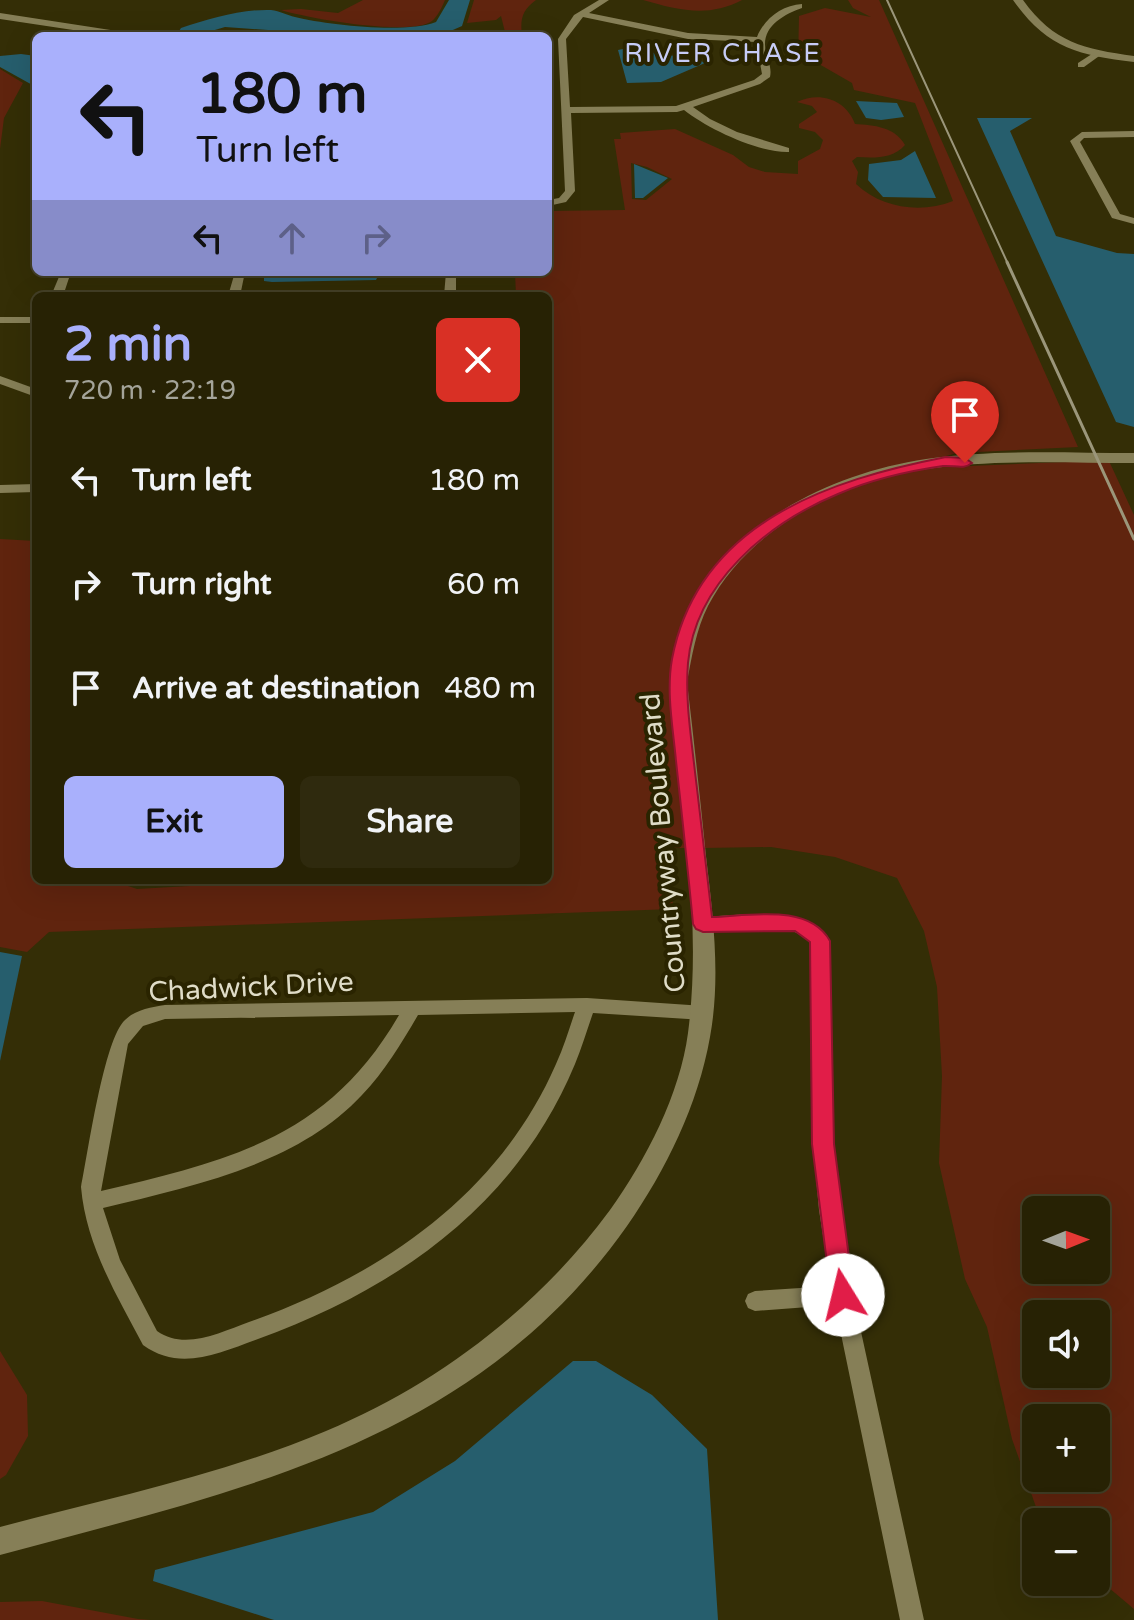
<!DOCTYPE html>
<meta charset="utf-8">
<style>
body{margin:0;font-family:"Varela Round",sans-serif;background:#2f2a0e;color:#f1f3f6;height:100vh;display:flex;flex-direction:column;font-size:30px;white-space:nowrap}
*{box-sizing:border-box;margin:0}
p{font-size:26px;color:#a4a49a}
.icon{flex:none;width:44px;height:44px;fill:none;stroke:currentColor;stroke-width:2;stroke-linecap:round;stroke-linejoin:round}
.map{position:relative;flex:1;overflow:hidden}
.panel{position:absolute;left:32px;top:292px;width:520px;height:592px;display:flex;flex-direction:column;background:#272204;border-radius:12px;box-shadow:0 8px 32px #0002,0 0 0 2px #433f26}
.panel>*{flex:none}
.hud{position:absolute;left:32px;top:32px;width:520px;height:244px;border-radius:12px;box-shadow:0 8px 32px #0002,0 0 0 2px #433f26;background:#a9b0fc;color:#111;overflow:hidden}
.needle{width:52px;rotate:89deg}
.fabs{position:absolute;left:1022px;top:1196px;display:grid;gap:16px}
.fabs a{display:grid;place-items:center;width:88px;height:88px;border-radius:12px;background:#272204;box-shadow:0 8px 32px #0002,0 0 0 2px #433f26;font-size:40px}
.pin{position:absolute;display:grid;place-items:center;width:68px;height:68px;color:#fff;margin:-82px -34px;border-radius:50% 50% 50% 0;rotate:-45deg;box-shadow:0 0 8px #0007}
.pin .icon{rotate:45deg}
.me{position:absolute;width:88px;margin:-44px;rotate:351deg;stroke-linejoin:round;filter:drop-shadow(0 0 6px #0008)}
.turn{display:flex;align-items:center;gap:28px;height:168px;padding:0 32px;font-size:36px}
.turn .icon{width:104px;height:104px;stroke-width:2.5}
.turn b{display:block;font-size:56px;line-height:68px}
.lanes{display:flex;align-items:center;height:76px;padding:0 32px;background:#0003;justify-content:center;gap:40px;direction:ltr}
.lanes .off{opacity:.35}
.round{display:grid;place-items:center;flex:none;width:84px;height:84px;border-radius:12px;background:#2f2a0e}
.summary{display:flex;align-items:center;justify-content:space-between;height:136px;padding:0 32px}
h1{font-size:48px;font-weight:800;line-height:60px;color:#a9b0fc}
.cta{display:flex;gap:16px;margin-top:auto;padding:16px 32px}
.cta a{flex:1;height:92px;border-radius:12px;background:#a9b0fc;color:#111;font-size:32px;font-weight:800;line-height:92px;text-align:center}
.cta a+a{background:#2f2a0e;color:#f1f3f6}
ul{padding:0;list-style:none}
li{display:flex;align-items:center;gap:24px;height:104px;padding:0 32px}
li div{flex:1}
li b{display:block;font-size:30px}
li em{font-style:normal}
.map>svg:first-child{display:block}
</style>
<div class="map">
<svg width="1134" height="1620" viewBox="0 0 1134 1620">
<rect width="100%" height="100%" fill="#342e06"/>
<!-- green -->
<g fill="#60240e" fill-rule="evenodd">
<path d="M363 0H445C442 7 438 16 432 21 411 37 306 18 281 10L301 9 338 13Z"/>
<path d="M474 0H536C522 10 520 19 522 36H506L501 16 496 20 467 23Z"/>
<path d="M643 0H742C708 18 678 10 643 0Z"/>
<path d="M848 0H879L1078 447 957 453 829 488 779 513 729 552 692 602 677 639 673 661 672 708 687 848H670L673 909 49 932 27 952 0 947V539L36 541V880H110L137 889 298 880H548V296H516L515 272H548V211L625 210 614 139H621L620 133 675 129 733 155 749 167 765 172 798 174V161L820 149 823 140 815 132 799 128V124L817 112 812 106 797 102C819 91 846 99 855 124 874 125 895 127 905 145 893 159 874 158 857 157L852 161 858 172 856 184C881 208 921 214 953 201L915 103 854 90 852 83 812 60 798 64 799 16 825 8 871 17 853 8ZM631 163 647 167 672 179 646 200 632 199Z"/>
<polygon points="0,69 23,83 4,118 0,149"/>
<path d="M1109 461 1134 515V1609L1096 1577V1522H1048L1036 1507 1012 1439 987 1327 965 1279 939 1163 942 1076 937 987 924 931 897 878 835 857 771 847 703 848C697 798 678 707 687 660 710 539 833 480 945 465 953 464 961 466 969 466 1016 464 1062 462 1109 461ZM1036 1210H1096V1270H1036ZM1036 1314H1096V1374H1036ZM1036 1418H1096V1478H1036Z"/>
<polygon points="0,1351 27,1395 28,1436 6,1475 0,1479"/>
<polygon points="42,1601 138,1619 151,1620 0,1620 0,1602"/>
</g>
<!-- water -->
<g fill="#265e6d">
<path d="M449 0H470L462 26 446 33 288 36 282 31 225 27 208 32V36L177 34 181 28C209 19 241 9 271 10 280 11 287 15 295 17 328 25 405 34 436 22Z"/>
<path d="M628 48C642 52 699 58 705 63L661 82 627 83 618 50Z"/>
<polygon points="21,54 36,56 36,87 0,67 0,56"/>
<polygon points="856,101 897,103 904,117 881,120 866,118"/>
<polygon points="977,118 1032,118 1010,131 1056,236 1117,253 1134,254 1134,427 1116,422"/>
<polygon points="915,151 936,198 883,197 868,180 869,164 901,160"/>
<polygon points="634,164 668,178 643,198 635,198"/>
<polygon points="264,272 380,272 376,280 272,282 264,281"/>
<polygon points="0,952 22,956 0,1061"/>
<polygon points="573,1361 596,1361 652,1395 707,1449 718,1620 274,1620 153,1581 155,1570 373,1512 455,1461"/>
</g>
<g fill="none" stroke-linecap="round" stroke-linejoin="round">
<!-- street -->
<g fill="#867f57" fill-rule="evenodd">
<path d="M599 0H609L589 13 688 33 757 37C764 19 782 5 802 4V8C782 15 760 28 766 52 768 61 772 68 770 77L760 84 693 107 710 119 737 132 789 148V152C759 153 708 129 684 110L677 112 571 113 575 191 566 202 548 206V200L559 198 565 191 558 39 574 15ZM583 17 688 39 756 42 762 74 754 80 676 106 570 107 566 39Z"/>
<polygon points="0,13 130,33 134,36 113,36 0,19"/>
<polygon points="1095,52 1102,54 1084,67 1078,67 1078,63"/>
<polygon points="1134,131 1134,137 1084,138 1080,142 1120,214 1134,218 1134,224 1112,218 1070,141 1082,132"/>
<polygon points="61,272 71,272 63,296 51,296"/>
<polygon points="235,272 245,272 240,296 228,296"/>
<polygon points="446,272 456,272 456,296 444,296"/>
<rect x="0" y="317" width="36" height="6"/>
<polygon points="0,376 36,389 36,397 0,384"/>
<polygon points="36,484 36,492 0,493 0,485"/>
<path d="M749 914C777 914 812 914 829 941L833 1144 839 1210 853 1295 924 1620H900L835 1305 755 1311 748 1308 745 1301 748 1294 755 1291 831 1286 819 1210 813 1144 811 943C786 917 736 929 703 931L697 929 694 924 697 919 703 917Z"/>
<path d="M587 998 704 1006 710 1008 713 1013 710 1018 704 1020 593 1013C587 1030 582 1047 575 1064 516 1206 396 1289 258 1339 219 1353 180 1372 143 1345 116 1294 86 1245 81 1187 88 1153 104 1039 125 1020 135 1010 151 1007 165 1005ZM575 1012C569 1029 564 1047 556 1064 499 1195 380 1276 249 1322 221 1332 185 1351 157 1331L120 1260 103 1208C192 1186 297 1165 362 1095 385 1071 401 1044 418 1015ZM399 1015C328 1138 230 1160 101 1191L128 1044 143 1026 165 1019Z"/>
</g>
<!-- secondary -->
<g fill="#867f57" fill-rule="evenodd">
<path d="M1013 0H1023C1054 43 1084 49 1134 56V62C1078 55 1047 48 1013 0Z"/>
<path d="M1134 453V463C1066 463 994 459 927 469 842 481 749 527 708 606 696 630 692 656 687 682 694 740 700 798 706 856 713 916 721 977 710 1037 698 1105 666 1170 627 1226 474 1443 240 1490 0 1555V1527C109 1498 222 1475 326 1431 437 1385 539 1307 610 1210 646 1160 680 1094 688 1033 703 918 680 797 669 682 674 656 678 630 691 606 736 520 833 473 926 459 994 449 1066 453 1134 453Z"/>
</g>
<!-- rail-far1 -->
<polyline stroke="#9b967a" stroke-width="2" points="887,0 1008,264"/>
<!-- rail -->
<polyline stroke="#9b967a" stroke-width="3" points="1007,262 1134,539"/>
</g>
<!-- route -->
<path fill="#e11d48" stroke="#92132f" stroke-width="2" d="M946 457 965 458 972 463C964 470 954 465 943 466 908 471 870 480 838 494 768 523 695 583 688 663 685 699 691 736 695 772 701 820 706 868 712 917 749 916 809 903 830 941L834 1144 854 1295 851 1302 843 1305 834 1302 831 1295 812 1144 810 942 795 931 703 932 696 929 693 924C688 870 682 816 676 761 673 728 666 692 672 659 698 523 828 480 946 457Z"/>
<g text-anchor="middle" stroke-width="8" stroke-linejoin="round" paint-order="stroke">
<!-- far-neighbourhood labels -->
<g font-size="26" letter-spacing="2" fill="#c7ccf7" stroke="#2a2400">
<text x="723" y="62">RIVER CHASE</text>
</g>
<!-- street labels -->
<g font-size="28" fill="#dfdcc7" stroke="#2a2400">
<text transform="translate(662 843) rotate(-95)" y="10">Countryway Boulevard</text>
<text transform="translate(251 986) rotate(-3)" y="10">Chadwick Drive</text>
</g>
</g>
</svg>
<div class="fabs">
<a><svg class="needle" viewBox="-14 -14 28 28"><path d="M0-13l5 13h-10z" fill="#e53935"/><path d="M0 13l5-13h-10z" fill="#a4a49a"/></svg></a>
<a><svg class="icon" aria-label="sound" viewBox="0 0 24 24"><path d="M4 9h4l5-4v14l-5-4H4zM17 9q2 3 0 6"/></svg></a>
<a>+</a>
<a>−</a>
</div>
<div class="pin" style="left:965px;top:463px;background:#d93025"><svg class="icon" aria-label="arrive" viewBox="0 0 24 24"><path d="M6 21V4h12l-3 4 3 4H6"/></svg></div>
<svg class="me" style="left:843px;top:1295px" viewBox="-20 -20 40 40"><circle r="19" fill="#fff"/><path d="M0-13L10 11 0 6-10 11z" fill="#e11d48"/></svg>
<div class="hud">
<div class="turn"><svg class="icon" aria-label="left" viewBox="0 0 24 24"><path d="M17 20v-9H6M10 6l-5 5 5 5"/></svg><div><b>180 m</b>Turn left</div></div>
<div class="lanes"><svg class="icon" aria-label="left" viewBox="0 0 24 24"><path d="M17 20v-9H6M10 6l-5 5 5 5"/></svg><svg class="icon off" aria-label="ahead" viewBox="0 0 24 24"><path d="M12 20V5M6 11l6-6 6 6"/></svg><svg class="icon off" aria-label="right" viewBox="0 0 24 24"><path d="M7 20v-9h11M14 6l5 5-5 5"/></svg></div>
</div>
<section class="panel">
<div class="summary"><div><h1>2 min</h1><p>720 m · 22:19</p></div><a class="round" style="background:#d93025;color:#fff"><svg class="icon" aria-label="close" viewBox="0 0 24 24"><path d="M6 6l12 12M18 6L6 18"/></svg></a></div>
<ul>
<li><svg class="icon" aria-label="left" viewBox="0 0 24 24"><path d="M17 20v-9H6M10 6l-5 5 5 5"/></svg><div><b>Turn left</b></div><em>180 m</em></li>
<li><svg class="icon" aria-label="right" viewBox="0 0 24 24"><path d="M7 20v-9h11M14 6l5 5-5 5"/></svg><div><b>Turn right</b></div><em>60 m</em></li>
<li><svg class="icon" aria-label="arrive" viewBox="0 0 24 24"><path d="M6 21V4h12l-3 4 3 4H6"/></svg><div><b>Arrive at destination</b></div><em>480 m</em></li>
</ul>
<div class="cta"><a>Exit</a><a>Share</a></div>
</section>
</div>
